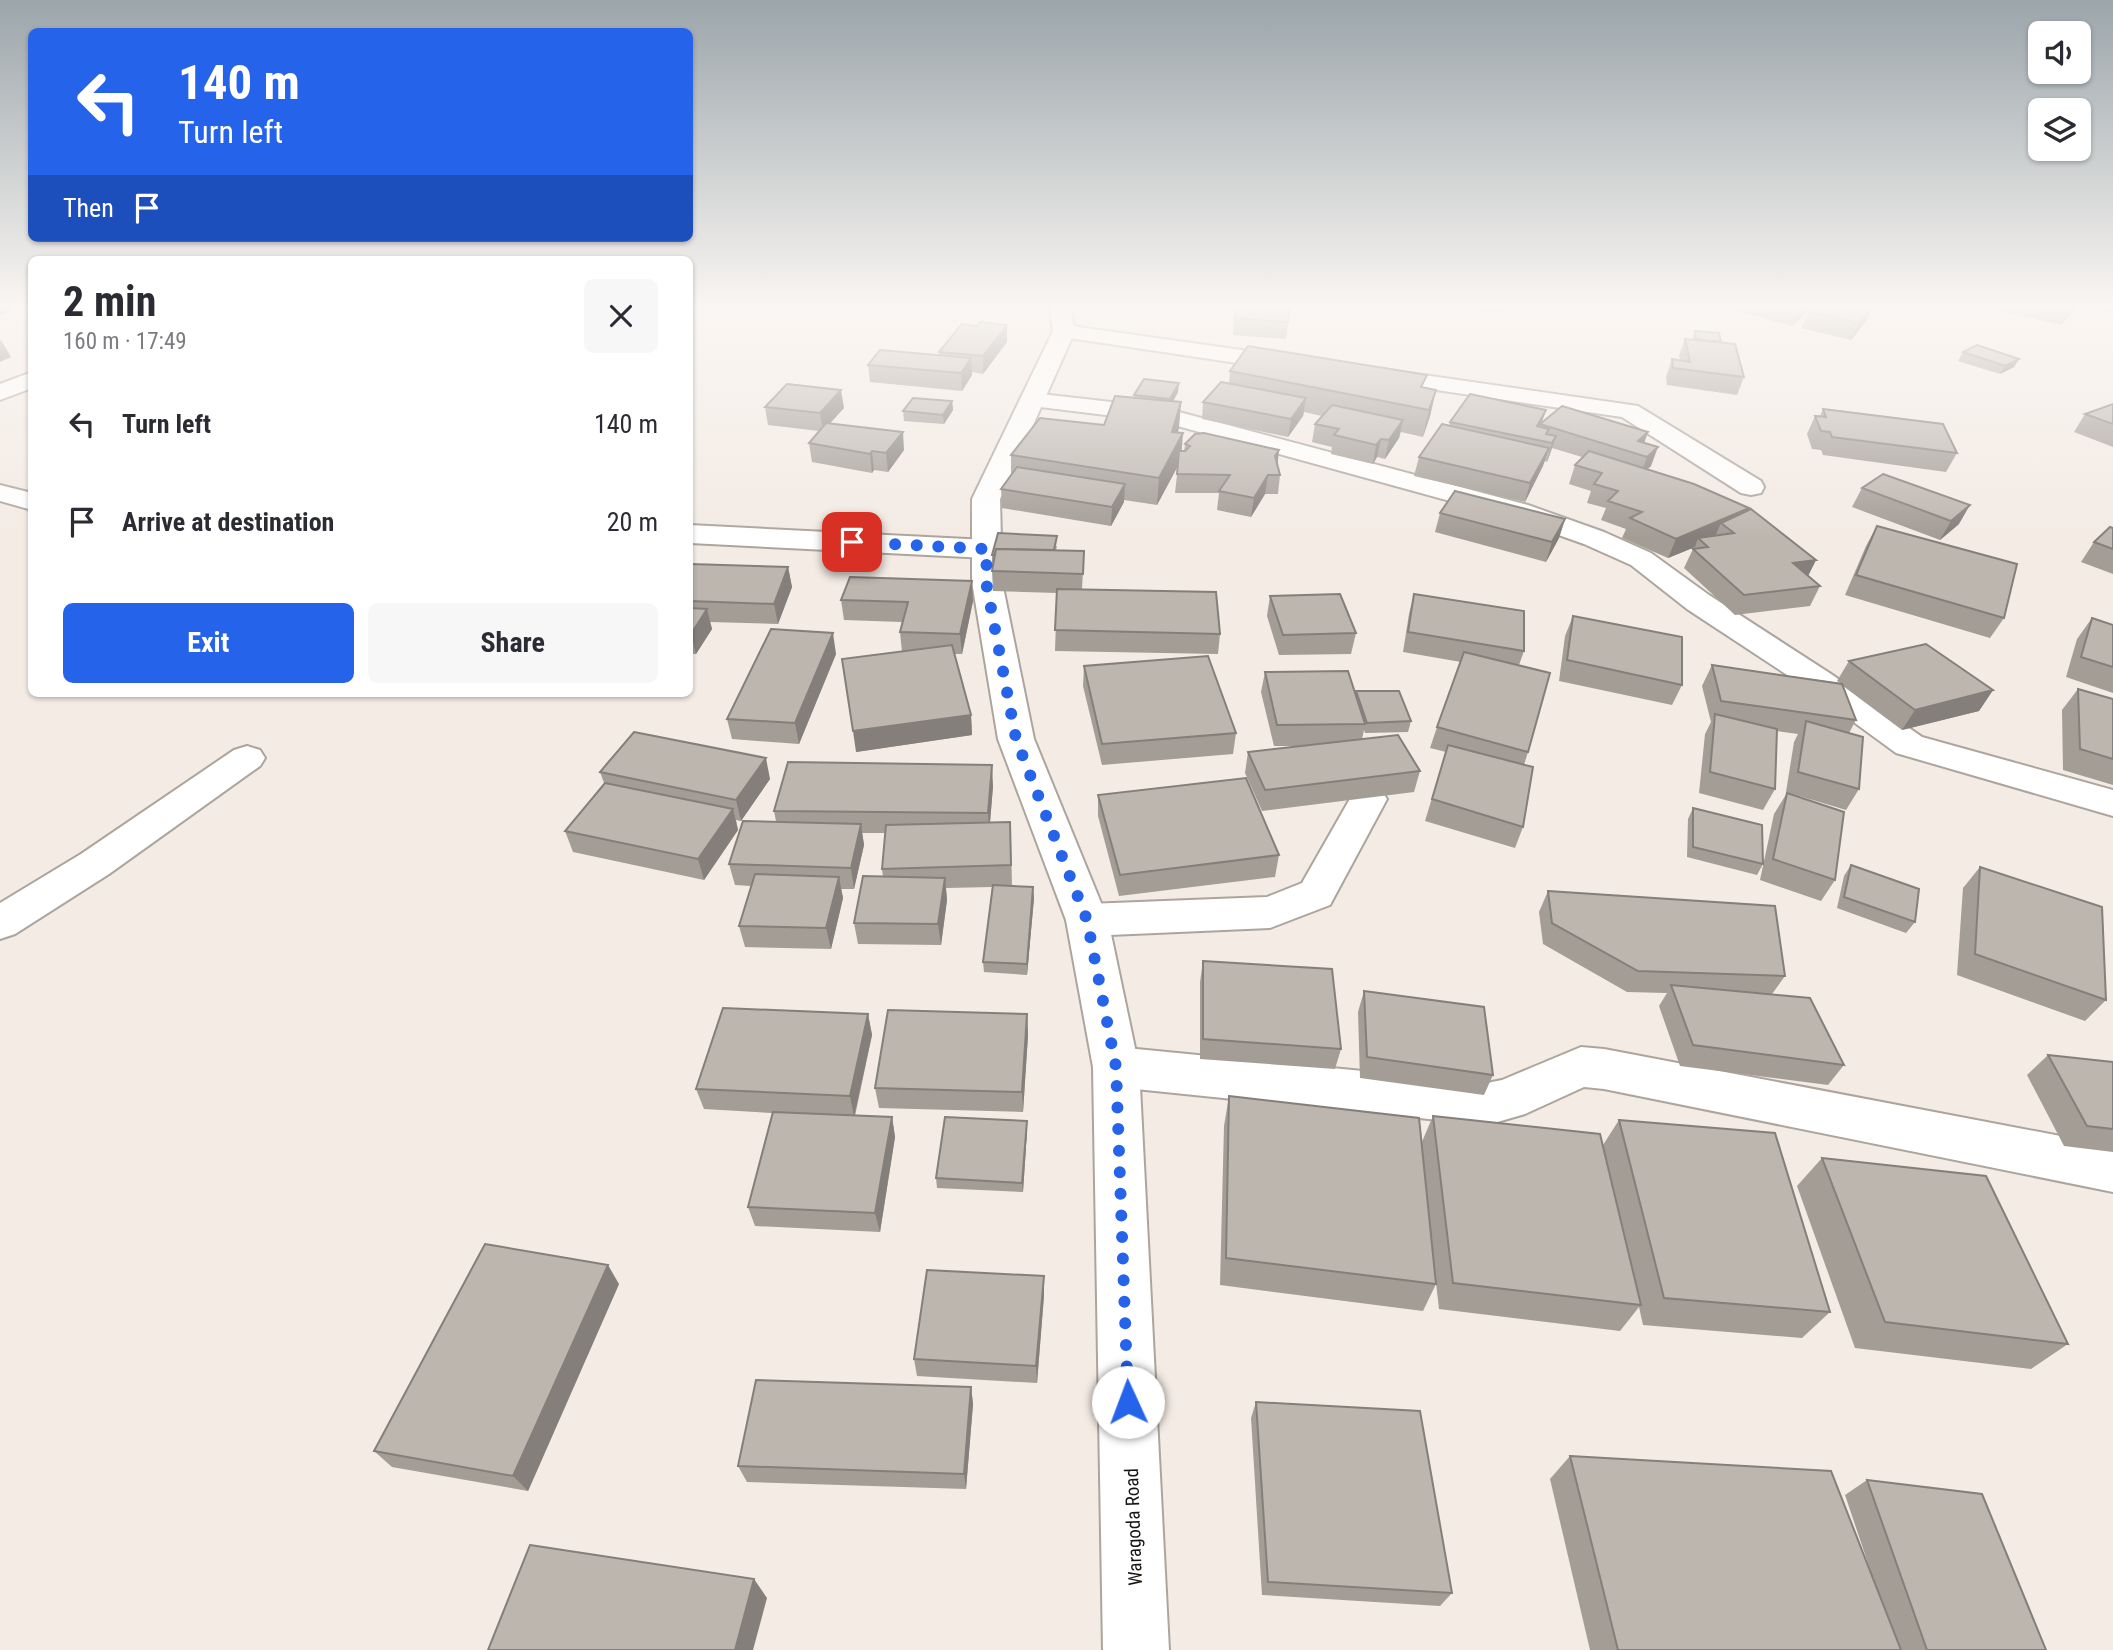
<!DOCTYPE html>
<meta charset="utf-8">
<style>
body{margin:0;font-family:"Roboto Condensed",sans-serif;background:#f7f7f7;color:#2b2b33;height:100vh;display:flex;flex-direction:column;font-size:26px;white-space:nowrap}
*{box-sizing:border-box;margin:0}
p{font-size:23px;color:#7c7c81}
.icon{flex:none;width:38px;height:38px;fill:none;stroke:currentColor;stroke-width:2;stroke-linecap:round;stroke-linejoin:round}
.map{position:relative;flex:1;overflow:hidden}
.details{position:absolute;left:28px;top:256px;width:665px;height:441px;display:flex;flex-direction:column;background:#fff;border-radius:10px;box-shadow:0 2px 5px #0004}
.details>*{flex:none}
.top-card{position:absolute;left:28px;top:28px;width:665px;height:214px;border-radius:10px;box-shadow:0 2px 5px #0004;background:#2563eb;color:#fff;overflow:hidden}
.controls{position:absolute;left:2028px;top:21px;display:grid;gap:14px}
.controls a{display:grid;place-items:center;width:63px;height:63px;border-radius:10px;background:#fff;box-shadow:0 2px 5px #0004;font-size:35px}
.pin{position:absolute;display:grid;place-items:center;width:60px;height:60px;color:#fff;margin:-30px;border-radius:14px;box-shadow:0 4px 10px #0006}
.me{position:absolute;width:77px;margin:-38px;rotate:358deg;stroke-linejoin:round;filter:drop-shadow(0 0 5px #0008)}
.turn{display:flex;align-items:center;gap:24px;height:147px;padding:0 35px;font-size:32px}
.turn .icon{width:91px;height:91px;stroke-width:2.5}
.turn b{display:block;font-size:49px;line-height:60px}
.then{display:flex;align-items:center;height:66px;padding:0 35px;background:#0003;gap:14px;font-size:26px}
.round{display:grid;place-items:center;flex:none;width:74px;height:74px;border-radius:10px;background:#f7f7f7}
.overview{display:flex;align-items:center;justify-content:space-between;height:119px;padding:0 35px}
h1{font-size:42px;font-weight:700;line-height:52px}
.action{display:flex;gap:14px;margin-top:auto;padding:14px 35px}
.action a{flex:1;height:80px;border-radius:10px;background:#2563eb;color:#fff;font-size:28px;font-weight:700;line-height:80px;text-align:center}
.action a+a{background:#f7f7f7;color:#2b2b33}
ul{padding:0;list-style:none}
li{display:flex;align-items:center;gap:21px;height:98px;padding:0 35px}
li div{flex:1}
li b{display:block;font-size:26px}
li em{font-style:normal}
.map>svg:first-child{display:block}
</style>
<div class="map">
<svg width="2113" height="1650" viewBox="0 0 2113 1650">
<rect width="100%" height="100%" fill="#f3ebe4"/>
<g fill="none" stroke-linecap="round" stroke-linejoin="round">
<!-- street casing -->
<g stroke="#aca59e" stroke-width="4">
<g id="street">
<polygon points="1064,325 1291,357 1299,359 1302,364 1299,369 1291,371 1056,336 1053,331 1056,326"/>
<polygon points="1375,368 1638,406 1761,481 1764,487 1761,493 1751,495 1741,493 1622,417 1367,380 1363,375 1367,370"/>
<polygon points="32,372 32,388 0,400 0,384"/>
<polygon points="1032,393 1164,408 1528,505 1604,532 1651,553 1709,595 1831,674 1922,737 2113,790 2113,816 1896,753 1807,688 1687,609 1631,565 1584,544 1508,517 1163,422 1024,405 1020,400 1024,395"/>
<polygon points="0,485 32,493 32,510 0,501"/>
<polygon points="690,525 987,540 997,543 1002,549 997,555 987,558 690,543"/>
<polygon points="247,746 260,750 265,758 260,766 109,874 15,934 0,939 0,903 81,854 234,750"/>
<polygon points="1368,786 1381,790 1387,799 1330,905 1270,928 1087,936 1072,931 1066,920 1072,909 1087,904 1267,897 1302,883 1355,790"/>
<polygon points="1116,1047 1487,1083 1502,1080 1581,1047 1604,1049 2113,1146 2113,1192 1604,1089 1584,1087 1525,1114 1487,1125 1116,1087 1099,1081 1093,1067 1099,1053"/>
</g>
</g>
<!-- primary casing -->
<g stroke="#aca59e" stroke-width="4">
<polygon id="primary" points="1050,307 1070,307 1075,331 1000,499 1002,582 1034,739 1108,920 1139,1067 1169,1650 1103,1650 1093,1067 1066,920 998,739 972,582 972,499 1053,331"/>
</g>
<!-- street -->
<use href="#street" fill="#fff" fill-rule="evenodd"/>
<!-- primary -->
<use href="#primary" fill="#fff" fill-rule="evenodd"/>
</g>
<!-- wall -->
<g fill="#a39d96">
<polygon points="894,307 918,307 914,310 894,308"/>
<polygon points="966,307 984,307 982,309"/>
<polygon points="1290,307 1286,339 1233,335 1234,318"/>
<polygon points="1468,307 1522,307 1522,309 1502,309 1501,312 1470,311"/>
<polygon points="1539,307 1574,307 1573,311 1541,310"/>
<polygon points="1724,307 1812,307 1792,326"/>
<polygon points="1984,307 2077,307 2061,325"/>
<polygon points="2091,307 2113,307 2113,313"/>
<polygon points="1809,312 1867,320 1851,340 1801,328"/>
<polygon points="1695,331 1721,343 1744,377 1737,395 1667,385 1666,377 1672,359 1680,360 1679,356 1685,339 1692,340"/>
<polygon points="1007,342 983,374 972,372 972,375 962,391 870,382 868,365 939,355 939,352"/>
<polygon points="1963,352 2019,359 2014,367 2000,374 1958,361"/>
<polygon points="1230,371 1424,388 1436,390 1430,416 1423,437 1401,432 1399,438 1385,459 1377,457 1373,464 1331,454 1332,447 1312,442 1315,424 1322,416 1304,412 1303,416 1288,437 1202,419 1203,402 1229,383"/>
<polygon points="1178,392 1173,402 1181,402 1178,432 1182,451 1184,451 1185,444 1279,450 1277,464 1280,475 1278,494 1265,494 1251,517 1217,510 1219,493 1175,493 1178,466 1157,505 1124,500 1124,502 1111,526 1002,508 1001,489 1011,475 1011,455 1104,425 1134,398 1134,395"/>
<polygon points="952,401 953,410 944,424 904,421 903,411"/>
<polygon points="2113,404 2113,447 2074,432 2085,414"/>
<polygon points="765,407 844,408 830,423 904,450 888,472 874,470 872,473 812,462 809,443 819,431 768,425"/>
<polygon points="1823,409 1957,453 1946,472 1823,455 1821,450 1812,449 1807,434 1815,416 1820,416"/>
<polygon points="1546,410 1542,422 1648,432 1644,443 1651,466 1647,469 1748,511 1816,560 1808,576 1820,586 1810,606 1735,615 1684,568 1693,549 1695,547 1668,558 1622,538 1626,529 1601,520 1606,508 1587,503 1591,491 1569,484 1575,465 1582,457 1552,448 1547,462 1545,461 1525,502 1414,476 1419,457 1449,426 1450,422"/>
<polygon points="1862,488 1959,524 1940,540 1852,507"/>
<polygon points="1440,513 1565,519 1559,538 1546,562 1435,532"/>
<polygon points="1877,526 2004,618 1990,638 1845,595 1866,546"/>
<polygon points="2113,528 2113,574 2081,562 2094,542"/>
<polygon points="1057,546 1056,550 1084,551 1082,589 1220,634 1218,654 1055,651 1057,593 993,591 992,571 993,565 992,565 992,555"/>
<polygon points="690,564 788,567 792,587 778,624 710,622 712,629 696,654 690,654"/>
<polygon points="1414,594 1524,651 1519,665 1528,752 1524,765 1523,827 1515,848 1425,821 1446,752 1430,748 1437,727 1461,662 1403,652 1409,614"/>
<polygon points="1270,596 1356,633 1351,654 1279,655 1267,616"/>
<polygon points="841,600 973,601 962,654 954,654 971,715 972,735 856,752 902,652 900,632 902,622 844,620"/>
<polygon points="1573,616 1682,685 1672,705 1559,681 1565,636"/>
<polygon points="2092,618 2113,625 2113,693 2066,677 2077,639"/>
<polygon points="836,654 799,744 732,739 727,719"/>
<polygon points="1849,661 1993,690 1979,711 1902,730 1843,686 1856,720 1849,733 1859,789 1846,810 1786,792 1794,742 1798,734 1777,731 1775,789 1763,810 1699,793 1705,734 1711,722 1702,686 1712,665 1840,683 1837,681"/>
<polygon points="1084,666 1236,733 1233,754 1102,765 1083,686"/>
<polygon points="1265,672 1356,695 1356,691 1411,721 1408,732 1365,733 1364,730 1362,739 1420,771 1414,792 1262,811 1245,773 1248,752 1308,746 1274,746 1261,692"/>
<polygon points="2078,689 2113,699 2113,785 2063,770 2062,710"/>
<polygon points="600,772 770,779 741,821 736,820 738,830 704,880 573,852 565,831 604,783"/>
<polygon points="993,786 990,823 1011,843 1012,886 1034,898 1027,975 984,972 983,962 992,887 946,888 947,900 941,945 858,944 854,923 883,877 882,869 886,833 862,833 864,845 854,889 841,889 843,898 831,949 745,947 739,926 751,886 735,885 729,864 776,821 774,811"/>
<polygon points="1787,793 1835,880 1821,901 1760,880 1774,814"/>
<polygon points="1098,795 1279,855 1275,877 1119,896 1098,816"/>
<polygon points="1693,808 1763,864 1757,875 1687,857 1688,819"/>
<polygon points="1851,865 1915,922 1906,933 1837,908 1844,876"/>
<polygon points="1980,867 2106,1000 2085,1021 1957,975 1963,888"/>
<polygon points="1548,891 1785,976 1772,994 1844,1065 1828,1085 1680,1066 1659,1006 1667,993 1627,992 1543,944 1539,912"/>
<polygon points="1203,961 1341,1049 1335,1069 1200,1059 1200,982"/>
<polygon points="1364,991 1493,1075 1484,1095 1360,1078 1358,1012"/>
<polygon points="868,1014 872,1035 855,1116 892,1117 895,1137 880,1232 755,1226 748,1207 772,1113 704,1109 696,1089"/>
<polygon points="1027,1014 1028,1035 1023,1112 879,1108 875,1088"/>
<polygon points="2048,1055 2113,1062 2113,1152 2064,1146 2027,1075"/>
<polygon points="1229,1096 1421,1144 1433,1116 1603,1145 1619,1120 1830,1312 1802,1338 1643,1325 1639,1307 1620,1331 1439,1309 1435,1274 1436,1284 1423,1311 1220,1285 1224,1126"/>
<polygon points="1027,1131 1023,1192 937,1188 936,1178"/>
<polygon points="1822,1158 2068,1344 2031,1369 1855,1348 1797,1186"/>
<polygon points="1044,1276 1044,1295 1037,1383 917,1376 914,1359"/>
<polygon points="619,1284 528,1491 392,1467 374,1451"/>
<polygon points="971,1387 973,1404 966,1489 747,1482 738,1466"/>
<polygon points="1256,1402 1452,1593 1440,1606 1262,1595 1251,1418"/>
<polygon points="1570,1456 1873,1578 1845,1495 1867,1480 2046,1650 1590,1650 1550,1479"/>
</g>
<!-- shaded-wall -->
<g fill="#847f7a">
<polygon points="0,307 20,307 0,315"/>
<polygon points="1802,307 1812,307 1792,326 1800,310"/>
<polygon points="1872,307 1873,307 1867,320 1851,340 1859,323"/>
<polygon points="2073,307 2077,307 2061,325 2071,309"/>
<polygon points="1007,325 1007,342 983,374 983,356"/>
<polygon points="1,340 11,357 0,362 0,341"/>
<polygon points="971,358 972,375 962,391 961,373"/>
<polygon points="2019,359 2014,367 2000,374 2005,366"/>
<polygon points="1179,383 1178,392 1169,408 1170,399"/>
<polygon points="841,390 844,408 823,431 820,413"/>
<polygon points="1436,390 1430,416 1423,437 1429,410"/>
<polygon points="1306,398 1303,416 1288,437 1291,419"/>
<polygon points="952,401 953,410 944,424 943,415"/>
<polygon points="1181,402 1179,428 1171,455 1183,433 1181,460 1157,505 1159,478"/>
<polygon points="1546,410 1541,424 1540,424 1537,434 1537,426"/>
<polygon points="1403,420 1399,438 1385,459 1389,440"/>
<polygon points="903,432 904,450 888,472 886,453"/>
<polygon points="1648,432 1641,451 1638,441"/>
<polygon points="1556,436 1550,454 1547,462 1552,443"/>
<polygon points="1381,439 1377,457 1373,464 1376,445"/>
<polygon points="1658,447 1651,466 1640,476 1647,457"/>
<polygon points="1549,448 1543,466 1525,502 1530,483"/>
<polygon points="1279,450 1277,469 1275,456"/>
<polygon points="872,451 874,470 872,473 870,454"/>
<polygon points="1268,475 1265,494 1251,517 1254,498"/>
<polygon points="1125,484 1124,502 1111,526 1112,507"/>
<polygon points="1970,505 1959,524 1940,540 1951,521"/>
<polygon points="1749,508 1740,527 1721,523 1714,539 1698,538 1695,547 1668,558 1676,539"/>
<polygon points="1565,519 1559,538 1546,562 1552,542"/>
<polygon points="1816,560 1806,580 1793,563"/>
<polygon points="788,567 792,587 778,624 774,604"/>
<polygon points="972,581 973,601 962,654 960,634"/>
<polygon points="707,609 712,629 696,654 691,634"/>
<polygon points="833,633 836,654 799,744 795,723"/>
<polygon points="1993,690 1979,711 1902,730 1915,710"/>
<polygon points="971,715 972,735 856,752 853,731"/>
<polygon points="766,758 770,779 741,821 736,800"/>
<polygon points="992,765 993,786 989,834 988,813"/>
<polygon points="733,809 738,830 704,880 698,859"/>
<polygon points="861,824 864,845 854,889 851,868"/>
<polygon points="839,877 843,898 831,949 826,928"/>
<polygon points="945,878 947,900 941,945 938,924"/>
<polygon points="1033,887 1034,898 1027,975 1027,964"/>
<polygon points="868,1014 872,1035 854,1117 850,1096"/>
<polygon points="1027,1014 1028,1035 1023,1112 1022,1092"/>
<polygon points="892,1117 895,1137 880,1232 875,1213"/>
<polygon points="1027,1121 1027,1131 1023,1192 1022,1183"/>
<polygon points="608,1265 619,1284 528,1491 513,1476"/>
<polygon points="1044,1276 1044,1295 1037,1383 1036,1366"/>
<polygon points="971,1387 973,1404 966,1489 964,1474"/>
<polygon points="754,1579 767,1598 753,1650 735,1650"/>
</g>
<!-- building -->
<g fill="#bdb6af" stroke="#847f7a" stroke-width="2">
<polygon points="1237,307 1290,307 1288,322 1234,318"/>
<polygon points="1790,307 1802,307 1800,310"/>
<polygon points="1813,307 1872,307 1859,323 1809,312"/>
<polygon points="980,322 1007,325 983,356 939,352 962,324 977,326"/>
<polygon points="1695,331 1719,333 1721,342 1696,339"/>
<polygon points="1685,339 1735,344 1744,377 1673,368 1672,359 1690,362"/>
<polygon points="1977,345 2019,359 2005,366 1963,352"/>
<polygon points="1248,346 1427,375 1421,387 1436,390 1429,410 1230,371"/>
<polygon points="880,350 971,358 961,373 868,365"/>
<polygon points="1144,379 1179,383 1170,399 1134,395"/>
<polygon points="1221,382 1306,398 1291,419 1203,402"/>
<polygon points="787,384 841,390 820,413 765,407"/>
<polygon points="1470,394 1546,410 1537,426 1549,429 1546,434 1556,436 1552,443 1450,422"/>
<polygon points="1115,396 1181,402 1172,432 1183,433 1159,478 1011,455 1040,418 1104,425"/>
<polygon points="913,398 952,401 943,415 903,411"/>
<polygon points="2113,404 2113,424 2085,414"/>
<polygon points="1332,405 1403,420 1389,440 1381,439 1376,445 1334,435 1339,429 1315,424"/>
<polygon points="1562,406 1648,432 1638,441 1658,447 1647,457 1540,424"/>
<polygon points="1823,409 1943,424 1957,453 1832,437 1830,432 1821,431 1815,416 1826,417"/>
<polygon points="826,423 903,432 886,453 872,451 870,454 809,443"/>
<polygon points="1442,424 1549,448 1530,483 1419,457"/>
<polygon points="1204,433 1279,450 1275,456 1280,475 1268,475 1254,498 1219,491 1230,475 1177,474 1179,451 1185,451 1190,446 1185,444 1195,434"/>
<polygon points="1589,451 1694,484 1749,508 1676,539 1630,518 1642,512 1608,501 1618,491 1594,484 1602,473 1575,465"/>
<polygon points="1017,467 1125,484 1112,507 1001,489"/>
<polygon points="1883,474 1970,505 1951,521 1862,488"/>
<polygon points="1455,491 1565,519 1552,542 1440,513"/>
<polygon points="1751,509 1816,560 1793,563 1820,586 1744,595 1693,549 1708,547 1698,538 1734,533 1721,523"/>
<polygon points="1877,526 2017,564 2004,618 1856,575"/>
<polygon points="2110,527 2113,528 2113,549 2094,542"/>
<polygon points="998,533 1057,536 1054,550 996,549 995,555 992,555"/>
<polygon points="996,549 1084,551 1083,574 992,571"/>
<polygon points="690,564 788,567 774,604 690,601"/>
<polygon points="850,577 972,581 960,634 900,632 908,602 841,600"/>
<polygon points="1057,589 1216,592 1220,634 1055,630"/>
<polygon points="1340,594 1356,633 1283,635 1270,596"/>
<polygon points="1414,594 1524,611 1524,651 1408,632"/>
<polygon points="690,608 707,609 691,634 690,634"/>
<polygon points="1573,616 1682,637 1682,685 1567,660"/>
<polygon points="2092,618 2113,625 2113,667 2081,657"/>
<polygon points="771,629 833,633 795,723 727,719"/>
<polygon points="1926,644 1993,690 1915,710 1849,661"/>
<polygon points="952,645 971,715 853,731 842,659"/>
<polygon points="1464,652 1550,673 1528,752 1437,727"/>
<polygon points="1208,656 1236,733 1102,744 1084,666"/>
<polygon points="1712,665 1842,684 1856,720 1721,701"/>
<polygon points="1348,671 1365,724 1277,725 1265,672"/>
<polygon points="2078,689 2113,699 2113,759 2080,749"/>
<polygon points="1356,691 1399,691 1411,721 1367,723"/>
<polygon points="1715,714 1777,729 1775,789 1710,772"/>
<polygon points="1806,721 1863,737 1859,789 1798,772"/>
<polygon points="634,732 766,758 736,800 600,772"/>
<polygon points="1398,735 1420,771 1265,790 1248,752"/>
<polygon points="1448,745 1533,767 1523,827 1432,799"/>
<polygon points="788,762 992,765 988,813 774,811"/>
<polygon points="1246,778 1279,855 1120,875 1098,795"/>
<polygon points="605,783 733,809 698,859 565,831"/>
<polygon points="1787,793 1844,812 1835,880 1773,859"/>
<polygon points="1693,808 1762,825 1763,864 1693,847"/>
<polygon points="743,821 861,824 851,868 729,864"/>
<polygon points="1010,822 1011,865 882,869 886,825"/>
<polygon points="1851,865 1919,889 1915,922 1844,897"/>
<polygon points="1980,867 2102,907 2106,1000 1975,954"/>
<polygon points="755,874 839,877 826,928 739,926"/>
<polygon points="863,876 945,878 938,924 854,923"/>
<polygon points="993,885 1033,887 1027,964 983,962"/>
<polygon points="1548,891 1775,906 1785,976 1638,971 1552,923"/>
<polygon points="1203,961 1332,969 1341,1049 1203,1039"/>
<polygon points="1671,985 1810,998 1844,1065 1693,1045"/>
<polygon points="1364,991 1484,1007 1493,1075 1367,1057"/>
<polygon points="723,1008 868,1014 850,1096 696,1089"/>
<polygon points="888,1010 1027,1014 1022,1092 875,1088"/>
<polygon points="2048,1055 2113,1062 2113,1129 2087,1126"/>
<polygon points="1229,1096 1419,1118 1436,1284 1226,1258"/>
<polygon points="773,1112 892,1117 875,1213 748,1207"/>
<polygon points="1433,1116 1600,1134 1641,1305 1453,1283"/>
<polygon points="945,1117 1027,1121 1022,1183 936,1178"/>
<polygon points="1619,1120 1775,1133 1830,1312 1664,1298"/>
<polygon points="1822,1158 1986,1176 2068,1344 1885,1322"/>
<polygon points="485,1244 608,1265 513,1476 374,1451"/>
<polygon points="927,1270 1044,1276 1036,1366 914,1359"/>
<polygon points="756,1380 971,1387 964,1474 738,1466"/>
<polygon points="1256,1402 1420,1411 1452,1593 1268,1582"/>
<polygon points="1570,1456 1831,1471 1901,1650 1618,1650"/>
<polygon points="1867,1480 1982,1494 2046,1650 1927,1650"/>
<polygon points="530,1545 754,1579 735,1650 488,1650"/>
</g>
<!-- sky -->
<linearGradient id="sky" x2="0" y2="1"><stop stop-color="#9ba5aa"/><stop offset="0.57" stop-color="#faf6f3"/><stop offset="1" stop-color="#faf6f3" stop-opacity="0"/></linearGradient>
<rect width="2113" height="538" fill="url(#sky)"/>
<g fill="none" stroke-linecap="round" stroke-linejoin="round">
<!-- route -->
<polyline stroke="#2563eb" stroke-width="12" stroke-dasharray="0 21.6" points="852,542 987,549 986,582 1016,739 1087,920 1116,1067 1128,1402"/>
</g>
<g text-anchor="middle" stroke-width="5" stroke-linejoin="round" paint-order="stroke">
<!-- street labels -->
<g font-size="19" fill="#161311" stroke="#fff">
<text transform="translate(1133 1527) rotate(-92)" y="7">Waragoda Road</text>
</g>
</g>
</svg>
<div class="controls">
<a><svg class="icon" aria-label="sound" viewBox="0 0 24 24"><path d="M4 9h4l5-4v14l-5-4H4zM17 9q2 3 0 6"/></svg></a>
<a><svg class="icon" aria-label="layers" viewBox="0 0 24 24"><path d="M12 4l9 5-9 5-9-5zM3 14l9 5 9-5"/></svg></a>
</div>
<div class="pin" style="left:852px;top:542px;background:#d93025"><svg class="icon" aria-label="arrive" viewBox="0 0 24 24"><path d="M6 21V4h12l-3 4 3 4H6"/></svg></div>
<svg class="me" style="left:1128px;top:1402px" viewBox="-20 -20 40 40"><circle r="19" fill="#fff"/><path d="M0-13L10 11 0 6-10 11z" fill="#2563eb"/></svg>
<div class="top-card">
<div class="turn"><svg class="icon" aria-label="left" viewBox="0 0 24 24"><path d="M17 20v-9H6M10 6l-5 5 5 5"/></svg><div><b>140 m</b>Turn left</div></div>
<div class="then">Then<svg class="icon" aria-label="arrive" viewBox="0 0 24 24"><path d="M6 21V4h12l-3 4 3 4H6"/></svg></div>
</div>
<section class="details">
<div class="overview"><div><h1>2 min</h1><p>160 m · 17:49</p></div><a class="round"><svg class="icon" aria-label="close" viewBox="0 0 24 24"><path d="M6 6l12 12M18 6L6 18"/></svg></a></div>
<ul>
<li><svg class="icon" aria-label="left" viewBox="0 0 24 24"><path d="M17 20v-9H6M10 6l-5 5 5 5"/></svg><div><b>Turn left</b></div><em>140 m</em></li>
<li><svg class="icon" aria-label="arrive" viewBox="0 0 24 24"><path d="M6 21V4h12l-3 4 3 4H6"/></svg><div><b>Arrive at destination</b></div><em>20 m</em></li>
</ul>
<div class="action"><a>Exit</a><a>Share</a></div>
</section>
</div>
